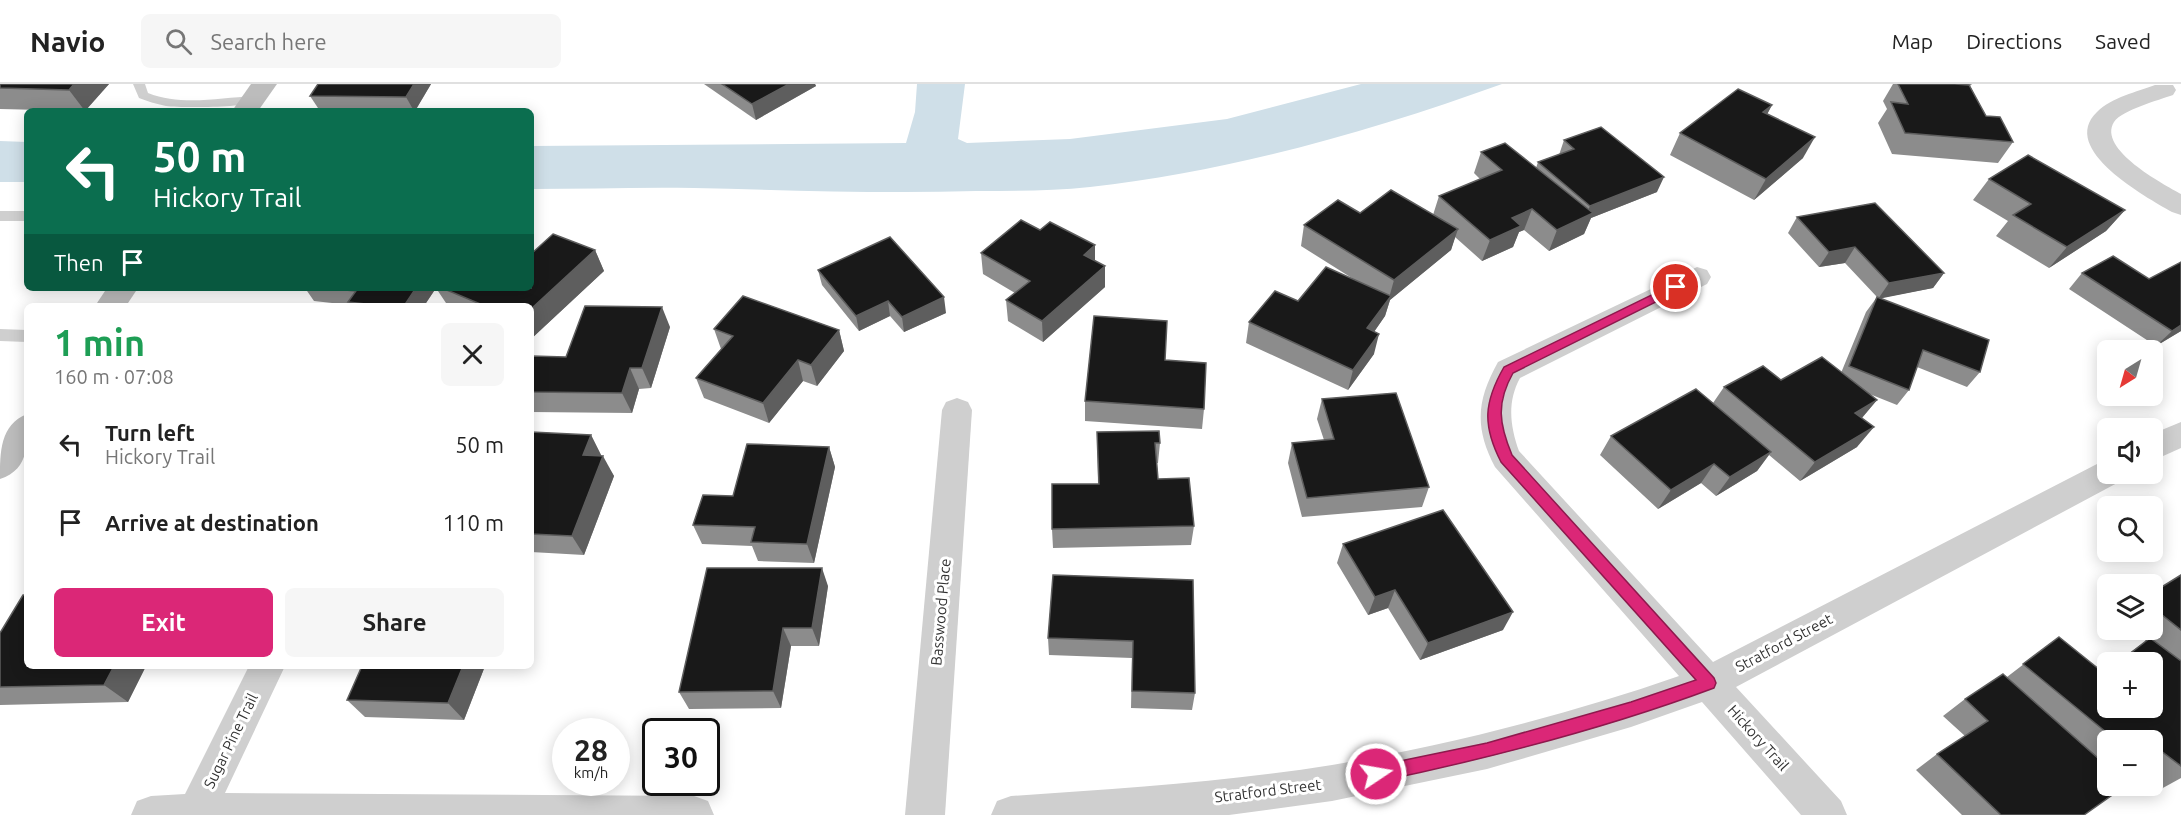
<!DOCTYPE html>
<meta charset="utf-8">
<style>
body{margin:0;font-family:Ubuntu,sans-serif;background:#f6f6f6;color:#222;height:100vh;display:flex;flex-direction:column;font-size:22px;white-space:nowrap}
*{box-sizing:border-box;margin:0}
p{font-size:20px;color:#767676}
.icon{flex:none;width:33px;height:33px;fill:none;stroke:currentColor;stroke-width:2;stroke-linecap:round;stroke-linejoin:round}
.map{position:relative;flex:1;overflow:hidden}
.sheet{position:absolute;left:24px;top:219px;width:510px;height:366px;display:flex;flex-direction:column;background:#fff;border-radius:9px;box-shadow:0 3px 15px #0003}
.sheet>*{flex:none}
.guide{position:absolute;left:24px;top:24px;width:510px;height:183px;border-radius:9px;box-shadow:0 3px 15px #0003;background:#0b6e4f;color:#fff;overflow:hidden}
.needle{width:39px;rotate:217deg}
.tools{position:absolute;left:2097px;top:256px;display:grid;gap:12px}
.tools a{display:grid;place-items:center;width:66px;height:66px;border-radius:9px;background:#fff;box-shadow:0 3px 15px #0003;font-size:30px}
.speed{position:absolute;left:552px;top:634px;display:flex;gap:12px;font-size:30px;font-weight:700;text-align:center}
.speed>*{display:grid;place-content:center;width:78px;height:78px;border-radius:50%;background:#fff;box-shadow:0 3px 15px #0003;line-height:1}
.speed small{font-size:15px;font-weight:400}
.speed .limit{border:3px solid #111;border-radius:9px;background:#fff;color:#111}
.pin{position:absolute;display:grid;place-items:center;width:51px;height:51px;color:#fff;margin:-26px;border:3px solid #fff;border-radius:50%;box-shadow:0 2px 6px #0007}
.me{position:absolute;width:66px;margin:-33px;rotate:78deg;stroke-linejoin:round;filter:drop-shadow(0 0 4px #0008)}
.turn{display:flex;align-items:center;gap:21px;height:126px;padding:0 30px;font-size:27px}
.turn .icon{width:78px;height:78px;stroke-width:2.5}
.turn b{display:block;font-size:42px;line-height:51px}
.then{display:flex;align-items:center;height:57px;padding:0 30px;background:#0003;gap:12px;font-size:22px}
.round{display:grid;place-items:center;flex:none;width:63px;height:63px;border-radius:9px;background:#f6f6f6}
.summary{display:flex;align-items:center;justify-content:space-between;height:102px;padding:0 30px}
h1{font-size:36px;font-weight:700;line-height:45px;color:#1e9e55}
.primary-button{display:flex;gap:12px;margin-top:auto;padding:12px 30px}
.primary-button a{flex:1;height:69px;border-radius:9px;background:#db2777;color:#fff;font-size:24px;font-weight:700;line-height:69px;text-align:center}
.primary-button a+a{background:#f6f6f6;color:#222}
ul{padding:0;list-style:none}
li{display:flex;align-items:center;gap:18px;height:78px;padding:0 30px}
li div{flex:1}
li b{display:block;font-size:22px}
li em{font-style:normal}
header{display:flex;align-items:center;gap:36px;box-sizing:border-box;height:84px;padding:0 30px;background:#fff;border-bottom:2px solid #e0e0e0}
header strong{font-size:28px}
nav{display:flex;gap:33px;margin-inline-start:auto;font-size:21px}
.search{width:420px;height:54px;background:#f6f6f6;display:flex;align-items:center;gap:15px;box-sizing:border-box;padding:0 21px;border-radius:9px;color:#767676;font-size:22px}
.map>svg:first-child{display:block}
</style>
<header>
<strong>Navio</strong>
<div class="search"><svg class="icon" aria-label="search" viewBox="0 0 24 24"><circle cx="10" cy="10" r="6"/><path d="M15 15l6 6"/></svg>Search here</div>
<nav><a>Map</a><a>Directions</a><a>Saved</a></nav>
</header>
<div class="map">
<svg width="2181" height="731" viewBox="0 0 2181 731">
<rect width="100%" height="100%" fill="#fff"/>
<!-- water -->
<g fill="#cfdfe8">
<path d="M917 0H965L958 55 967 59 1070 55 1227 35 1361 0H1502C1369 48 1231 87 1090 103 1052 107 1014 107 976 107 882 110 788 106 694 104 640 103 585 105 531 105V62L906 59 915 28Z"/>
<polygon points="0,57 27,58 27,98 0,98"/>
</g>
<g fill="none" stroke-linecap="round" stroke-linejoin="round">
<!-- lane -->
<g fill="#cfcfcf" fill-rule="evenodd">
<path d="M133 0H145L148 9C181 22 219 14 253 12L259 16C251 24 181 24 166 22 156 20 147 17 139 14Z"/>
<rect x="0" y="127" width="27" height="10"/>
<polygon points="0,245 27,246 27,258 0,257"/>
</g>
<!-- street -->
<g fill="#cfcfcf" fill-rule="evenodd">
<path d="M2155 1H2173L2176 6 2173 11C2159 16 2122 26 2114 38 2097 65 2163 100 2181 110V131L2172 128C2146 113 2058 65 2097 28 2112 13 2137 8 2155 1Z"/>
<path d="M1697 183 1707 186 1711 193 1707 200 1520 294C1507 318 1510 342 1519 367L1713 578 2097 380 2108 376V390H2123L2119 398 1736 603 1841 717 1847 731H1801L1702 618 1631 643 1487 685 1332 717 1229 731H991L997 717 1011 712C1118 705 1226 698 1332 681 1449 661 1567 631 1679 592L1495 383C1474 343 1477 316 1498 278Z"/>
<polygon points="957,314 968,318 972,326 945,731 905,731 942,326 946,318"/>
<polygon points="2181,338 2181,364 2152,377 2152,350"/>
<polygon points="249,582 285,582 225,709 694,712 708,717 714,731 131,731 137,717 151,712 185,710"/>
</g>
<!-- secondary -->
<g fill="#bcbcbc" fill-rule="evenodd">
<polygon points="251,0 277,0 258,27 232,27"/>
<polygon points="107,204 138,204 126,222 95,222"/>
<path d="M27 330C27 357 31 385 0 395 0 368 0 341 27 330Z"/>
</g>
</g>
<!-- wall -->
<g fill="#8c8c8c">
<polygon points="0,0 109,0 85,27 0,25"/>
<polygon points="431,0 415,27 320,27 310,12"/>
<polygon points="704,0 815,0 816,2 756,36"/>
<polygon points="1893,0 1972,0 1970,2 1986,32 2013,58 1998,79 1892,70 1878,39 1887,25 1883,17"/>
<polygon points="1772,21 1767,30 1803,74 1754,116 1670,71 1680,49"/>
<polygon points="1564,56 1657,108 1591,134 1584,150 1549,167 1524,146 1519,148 1513,163 1482,177 1455,153 1451,166 1390,216 1385,232 1374,248 1374,270 1348,306 1246,259 1249,238 1355,196 1301,162 1304,141 1360,129 1433,131 1439,112 1480,95 1474,89 1481,68 1536,84 1538,78 1559,71"/>
<polygon points="1989,95 2125,126 2106,147 2049,184 1996,152 2008,137 1973,116"/>
<polygon points="1797,133 1944,189 1933,204 1880,214 1980,288 1967,303 1917,283 1909,306 1897,321 1867,309 1877,316 1862,334 1857,363 1800,397 1769,371 1757,387 1716,412 1701,399 1658,425 1600,371 1611,352 1713,319 1724,303 1841,289 1866,228 1877,213 1845,179 1819,183 1788,149"/>
<polygon points="595,166 604,187 531,255 531,222 448,222 436,204 531,204"/>
<polygon points="981,169 1095,176 1105,203 1043,258 1008,237 1006,216 1015,209 983,190"/>
<polygon points="2181,178 2181,247 2156,262 2069,205 2082,189 2149,195"/>
<polygon points="818,186 946,229 904,248 890,232 859,247 822,201"/>
<polygon points="305,204 436,204 424,222 351,222 350,221 314,217"/>
<polygon points="670,243 651,304 639,305 632,329 531,328 531,276 566,273"/>
<polygon points="714,245 839,246 844,267 817,302 803,297 769,339 704,314 696,294 721,265"/>
<polygon points="1165,276 1204,325 1202,345 1085,337 1085,317"/>
<polygon points="1322,315 1429,403 1422,423 1302,433 1288,379 1292,359 1324,356 1317,335"/>
<polygon points="531,348 591,351 601,371 601,372 614,392 584,471 531,468"/>
<polygon points="1097,348 1160,359 1158,379 1157,379 1158,395 1194,442 1191,461 1053,464 1052,445 1098,400"/>
<polygon points="829,363 835,383 814,479 758,477 752,462 702,460 693,441 733,412"/>
<polygon points="1343,460 1503,546 1420,576 1388,524 1368,531 1337,479"/>
<polygon points="1053,491 1195,609 1192,626 1131,624 1132,574 1049,571 1048,554"/>
<polygon points="2181,491 2181,694 2161,705 2152,698 2152,657 2108,657 2108,702 2084,731 1962,731 1916,686 1937,670 1965,652 1943,632 1965,615 2007,593 2059,553 2103,589 2108,585 2108,624 2152,579 2115,579 2146,557 2133,546 2152,546 2152,509"/>
<polygon points="828,502 819,562 791,562 781,624 689,625 679,608"/>
<polygon points="0,549 27,582 146,582 128,618 0,621"/>
<polygon points="362,582 485,582 464,636 365,633 347,616"/>
</g>
<!-- shaded-wall -->
<g fill="#5e5e5e">
<polygon points="74,0 109,0 85,27 69,6"/>
<polygon points="414,0 431,0 415,27 414,27 406,13"/>
<polygon points="789,0 815,0 816,2 756,36 752,20"/>
<polygon points="1772,21 1761,42 1763,28"/>
<polygon points="1815,53 1803,74 1754,116 1766,95"/>
<polygon points="1664,93 1657,108 1591,134 1584,150 1549,167 1557,146 1585,133 1590,122"/>
<polygon points="1532,125 1524,146 1519,148 1513,163 1482,177 1490,156 1512,134"/>
<polygon points="2125,126 2106,147 2049,184 2067,163"/>
<polygon points="1458,145 1451,166 1390,216 1385,232 1362,265 1367,244 1389,214 1394,196"/>
<polygon points="1095,161 1095,182 1084,171"/>
<polygon points="1855,163 1845,179 1819,183 1829,168"/>
<polygon points="595,166 604,187 531,255 531,225"/>
<polygon points="1105,182 1105,203 1043,258 1042,237"/>
<polygon points="1944,189 1933,204 1878,215 1889,199"/>
<polygon points="416,204 436,204 424,222 404,222"/>
<polygon points="944,213 946,229 904,248 902,233"/>
<polygon points="888,217 890,232 859,247 856,232"/>
<polygon points="662,223 670,243 651,304 642,284"/>
<polygon points="2181,241 2181,247 2156,262 2172,247"/>
<polygon points="839,246 844,267 817,302 811,281"/>
<polygon points="1379,250 1374,270 1348,306 1353,286"/>
<polygon points="798,276 803,297 769,339 763,319"/>
<polygon points="630,284 639,305 632,329 622,309"/>
<polygon points="1877,316 1860,336 1855,329"/>
<polygon points="1874,343 1857,363 1800,397 1815,378"/>
<polygon points="591,351 601,371 594,391 583,371"/>
<polygon points="829,363 835,383 814,479 807,460"/>
<polygon points="1771,368 1757,387 1716,412 1730,393"/>
<polygon points="603,372 614,392 584,471 572,452"/>
<polygon points="1714,380 1701,399 1658,425 1671,406"/>
<polygon points="822,484 828,502 819,562 812,544"/>
<polygon points="1395,506 1388,524 1368,531 1375,513"/>
<polygon points="1513,528 1503,546 1420,576 1428,559"/>
<polygon points="783,544 791,562 781,624 773,607"/>
<polygon points="114,582 146,582 128,618 104,601"/>
<polygon points="463,582 485,582 464,636 448,619"/>
</g>
<!-- building -->
<g fill="#191919" stroke="#5e5e5e" stroke-width="1.5">
<polygon points="0,0 74,0 69,6 0,4"/>
<polygon points="318,0 414,0 406,13 310,12"/>
<polygon points="722,0 789,0 752,20"/>
<polygon points="1898,0 1955,0 1969,1 1986,32 2000,33 2013,58 1905,49 1891,18 1908,20"/>
<polygon points="1738,5 1772,21 1763,28 1815,53 1766,95 1680,49"/>
<polygon points="1601,43 1664,93 1590,122 1538,78 1574,65 1564,56"/>
<polygon points="1505,59 1593,129 1557,146 1532,125 1512,134 1521,142 1490,156 1439,112 1502,86 1481,68"/>
<polygon points="2028,71 2125,126 2067,163 2013,131 2031,120 1989,95"/>
<polygon points="1391,106 1458,145 1394,196 1304,141 1338,116 1360,129"/>
<polygon points="1875,119 1944,189 1889,199 1855,163 1829,168 1797,133"/>
<polygon points="1021,136 1040,146 1050,138 1095,161 1084,171 1105,182 1042,237 1006,216 1030,197 981,169"/>
<polygon points="553,150 595,166 531,225 531,222 485,222 442,204 531,204 531,170"/>
<polygon points="890,153 944,213 902,233 888,217 856,232 818,186"/>
<polygon points="2113,172 2149,195 2181,178 2181,241 2172,247 2082,189"/>
<polygon points="1326,183 1391,212 1367,244 1379,250 1353,286 1249,238 1275,207 1298,217"/>
<polygon points="321,204 416,204 404,222 383,222 348,218 356,207"/>
<polygon points="743,212 839,246 811,281 798,276 763,319 696,294 733,252 714,245"/>
<polygon points="1877,213 1989,256 1980,288 1923,266 1909,306 1849,282"/>
<polygon points="585,222 662,223 642,284 630,284 622,309 531,308 531,276 532,272 566,273"/>
<polygon points="1094,232 1167,237 1165,276 1206,279 1204,325 1085,317"/>
<polygon points="1822,273 1877,316 1855,329 1874,343 1815,378 1724,303 1763,282 1781,296"/>
<polygon points="1696,305 1771,368 1730,393 1714,380 1671,406 1611,352"/>
<polygon points="1396,309 1429,403 1307,414 1292,359 1334,355 1322,315"/>
<polygon points="1159,347 1160,359 1155,359 1158,395 1189,394 1194,442 1052,445 1052,400 1099,400 1097,348"/>
<polygon points="531,348 591,351 583,371 603,372 572,452 531,450"/>
<polygon points="747,360 829,363 807,460 751,458 755,443 693,441 703,411 733,412"/>
<polygon points="1443,426 1513,528 1428,559 1395,506 1375,513 1343,460"/>
<polygon points="707,484 822,484 812,544 783,544 773,607 679,608"/>
<polygon points="1053,491 1193,496 1195,609 1132,607 1133,557 1048,554"/>
<polygon points="2181,491 2181,546 2152,523 2152,509"/>
<polygon points="23,511 27,511 27,582 114,582 104,601 0,603 0,549"/>
<polygon points="2059,553 2105,590 2108,588 2108,624 2152,624 2152,579 2118,579 2150,554 2181,577 2181,682 2161,667 2152,674 2152,657 2117,657 2023,580"/>
<polygon points="362,582 463,582 448,619 347,616"/>
<polygon points="2003,590 2108,683 2108,702 2125,702 2084,731 2001,731 1937,670 1988,637 1965,615"/>
</g>
<!-- route -->
<path fill="#db2777" stroke="#8e194d" stroke-width="1.5" d="M1676 199 1682 203 1680 206 1513 289C1496 319 1499 340 1512 371L1714 594 1716 599 1714 604C1604 645 1491 674 1376 698L1370 696 1368 690 1370 684 1376 682 1487 659 1631 618 1696 596 1501 378C1482 341 1484 318 1504 283Z"/>
<g text-anchor="middle" stroke-width="6" stroke-linejoin="round" paint-order="stroke">
<!-- street labels -->
<g font-size="15" fill="#323232" stroke="#fff">
<text transform="translate(941 528) rotate(-85)" y="5">Basswood Place</text>
<text transform="translate(1784 559) rotate(-28)" y="5">Stratford Street</text>
<text transform="translate(1758 654) rotate(48)" y="5">Hickory Trail</text>
<text transform="translate(231 657) rotate(-64)" y="5">Sugar Pine Trail</text>
<text transform="translate(1268 707) rotate(-7)" y="5">Stratford Street</text>
</g>
</g>
</svg>
<div class="tools">
<a><svg class="needle" viewBox="-14 -14 28 28"><path d="M0-13l5 13h-10z" fill="#e53935"/><path d="M0 13l5-13h-10z" fill="#767676"/></svg></a>
<a><svg class="icon" aria-label="sound" viewBox="0 0 24 24"><path d="M4 9h4l5-4v14l-5-4H4zM17 9q2 3 0 6"/></svg></a>
<a><svg class="icon" aria-label="search" viewBox="0 0 24 24"><circle cx="10" cy="10" r="6"/><path d="M15 15l6 6"/></svg></a>
<a><svg class="icon" aria-label="layers" viewBox="0 0 24 24"><path d="M12 4l9 5-9 5-9-5zM3 14l9 5 9-5"/></svg></a>
<a>+</a>
<a>−</a>
</div>
<div class="speed"><div>28<small>km/h</small></div><div class="limit">30</div></div>
<div class="pin" style="left:1676px;top:203px;background:#d93025"><svg class="icon" aria-label="arrive" viewBox="0 0 24 24"><path d="M6 21V4h12l-3 4 3 4H6"/></svg></div>
<svg class="me" style="left:1376px;top:690px" viewBox="-20 -20 40 40"><circle r="17" fill="#db2777" stroke="#fff" stroke-width="3"/><path d="M0-11L8 9 0 5-8 9z" fill="#fff"/></svg>
<div class="guide">
<div class="turn"><svg class="icon" aria-label="left" viewBox="0 0 24 24"><path d="M17 20v-9H6M10 6l-5 5 5 5"/></svg><div><b>50 m</b>Hickory Trail</div></div>
<div class="then">Then<svg class="icon" aria-label="arrive" viewBox="0 0 24 24"><path d="M6 21V4h12l-3 4 3 4H6"/></svg></div>
</div>
<section class="sheet">
<div class="summary"><div><h1>1 min</h1><p>160 m · 07:08</p></div><a class="round"><svg class="icon" aria-label="close" viewBox="0 0 24 24"><path d="M6 6l12 12M18 6L6 18"/></svg></a></div>
<ul>
<li><svg class="icon" aria-label="left" viewBox="0 0 24 24"><path d="M17 20v-9H6M10 6l-5 5 5 5"/></svg><div><b>Turn left</b><p>Hickory Trail</p></div><em>50 m</em></li>
<li><svg class="icon" aria-label="arrive" viewBox="0 0 24 24"><path d="M6 21V4h12l-3 4 3 4H6"/></svg><div><b>Arrive at destination</b></div><em>110 m</em></li>
</ul>
<div class="primary-button"><a>Exit</a><a>Share</a></div>
</section>
</div>
